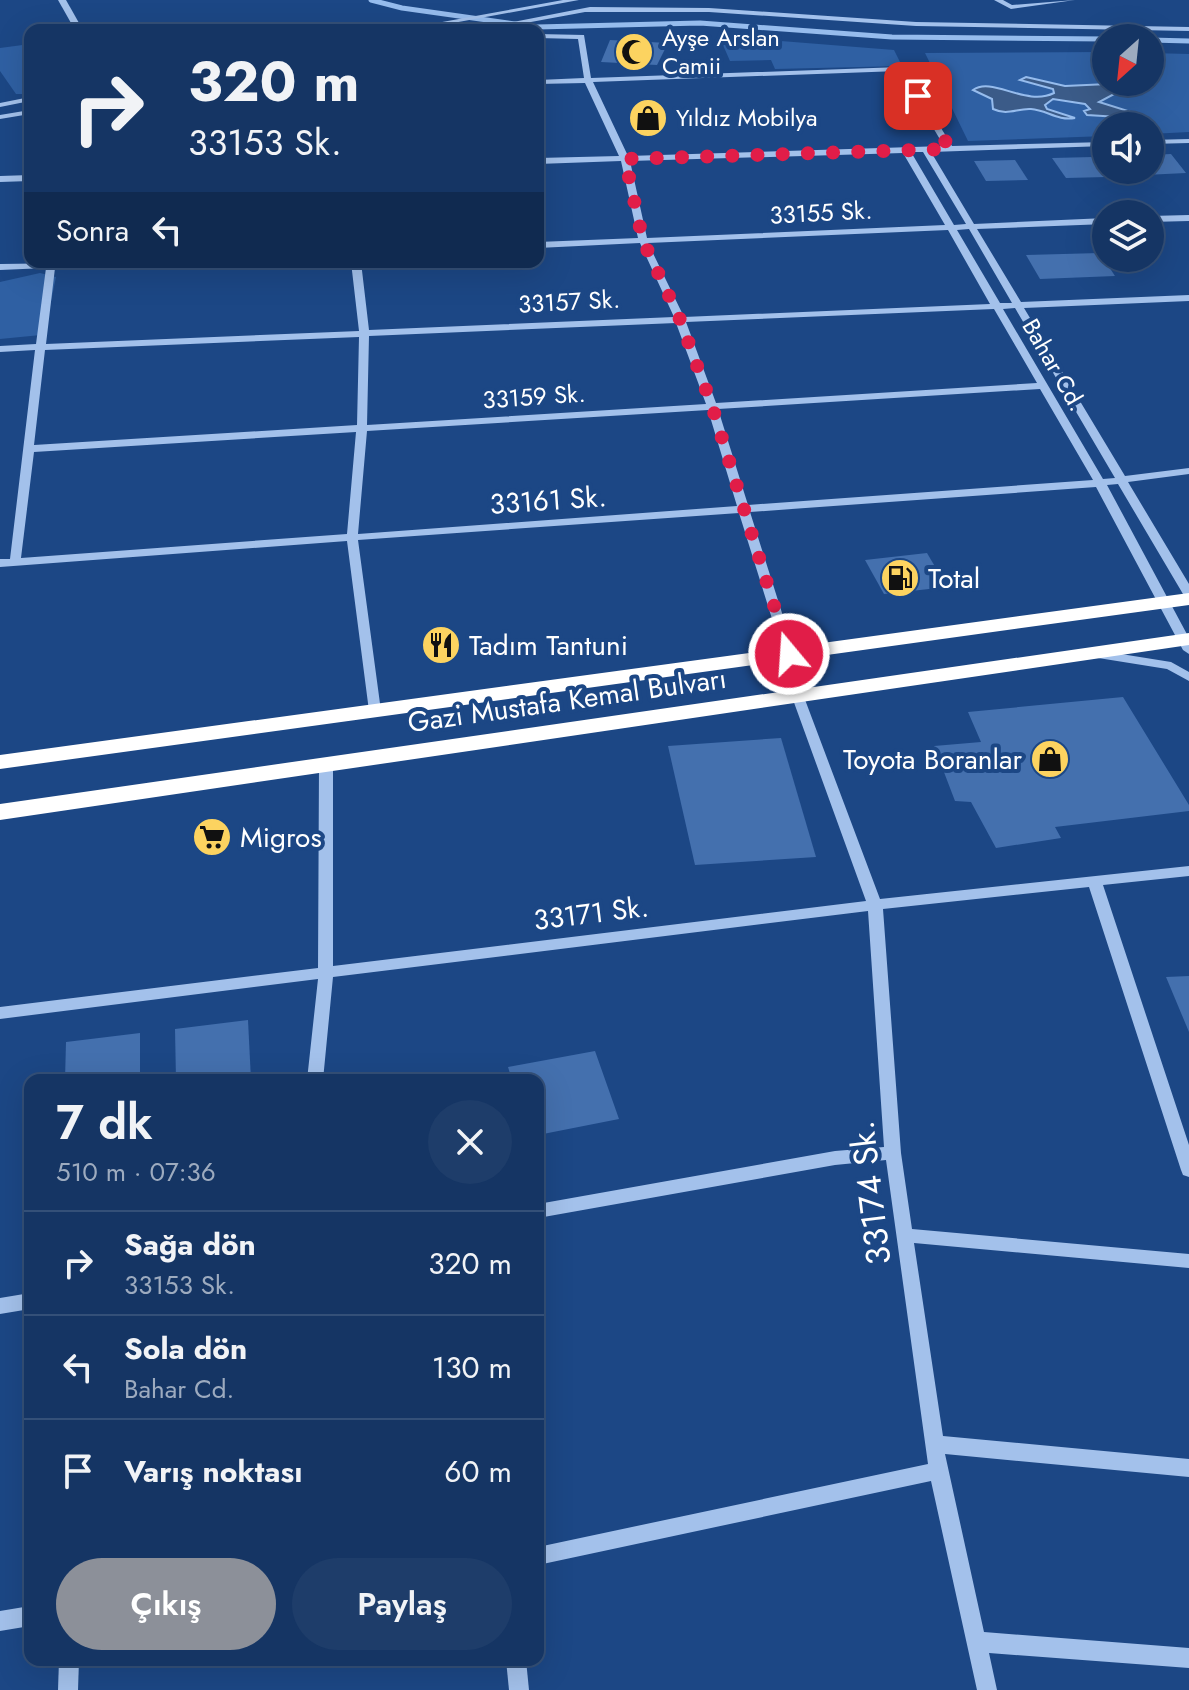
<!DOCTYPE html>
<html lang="tr">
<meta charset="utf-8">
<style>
body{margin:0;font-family:Jost,sans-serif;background:#1e3d6a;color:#f1f3f6;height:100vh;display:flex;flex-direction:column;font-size:30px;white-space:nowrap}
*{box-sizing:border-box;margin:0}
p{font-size:26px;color:#9dabbf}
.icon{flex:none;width:44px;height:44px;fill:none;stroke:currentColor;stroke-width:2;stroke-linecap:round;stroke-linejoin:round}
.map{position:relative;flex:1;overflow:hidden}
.details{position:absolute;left:24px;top:1074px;width:520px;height:592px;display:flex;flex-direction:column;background:#153564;border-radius:16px;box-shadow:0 8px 32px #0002,0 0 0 2px #345078}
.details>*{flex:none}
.top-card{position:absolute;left:24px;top:24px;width:520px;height:244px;border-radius:16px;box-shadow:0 8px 32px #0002,0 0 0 2px #345078;background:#153564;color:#f1f3f6;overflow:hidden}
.needle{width:52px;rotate:207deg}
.controls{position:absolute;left:1092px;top:24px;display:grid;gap:16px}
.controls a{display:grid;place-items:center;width:72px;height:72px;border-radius:50%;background:#153564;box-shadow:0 8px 32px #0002,0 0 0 2px #345078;font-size:40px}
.pin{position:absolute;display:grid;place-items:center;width:68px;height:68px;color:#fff;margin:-34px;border-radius:16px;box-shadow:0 4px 12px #0006}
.me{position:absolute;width:88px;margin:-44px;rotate:342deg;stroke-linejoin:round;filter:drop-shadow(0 0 6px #0008)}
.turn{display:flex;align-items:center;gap:28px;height:168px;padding:0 32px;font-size:36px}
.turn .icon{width:104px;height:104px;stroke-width:2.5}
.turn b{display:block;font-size:56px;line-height:68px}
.then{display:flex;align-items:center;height:76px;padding:0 32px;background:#0003;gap:16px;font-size:30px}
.round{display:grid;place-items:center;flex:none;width:84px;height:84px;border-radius:42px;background:#1e3d6a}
.headline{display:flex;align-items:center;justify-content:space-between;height:136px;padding:0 32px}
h1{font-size:48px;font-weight:600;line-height:60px}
.primary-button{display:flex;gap:16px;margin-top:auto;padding:16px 32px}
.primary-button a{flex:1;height:92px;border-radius:48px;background:#8c9099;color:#fff;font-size:32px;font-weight:600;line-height:92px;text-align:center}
.primary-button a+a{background:#1e3d6a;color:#f1f3f6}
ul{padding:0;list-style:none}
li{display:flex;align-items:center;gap:24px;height:104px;padding:0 32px;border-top:2px solid #345078}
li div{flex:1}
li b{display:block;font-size:30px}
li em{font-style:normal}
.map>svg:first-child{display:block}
</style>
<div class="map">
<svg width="1189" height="1690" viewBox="0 0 1189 1690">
<rect width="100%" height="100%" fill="#1c4785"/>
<!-- green -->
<g fill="#2f60a3">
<polygon points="719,36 894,50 902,66 775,69 771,60 730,61"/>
<polygon points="30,44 30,94 16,94 0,71 0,48"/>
<polygon points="1106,52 1106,82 1150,82 1150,53 1189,54 1189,132 1150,134 1150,126 1106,126 1106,136 968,141 925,53"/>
<polygon points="40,273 56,277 45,330 41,335 0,339 0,282"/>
</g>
<!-- water -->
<path fill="#3b5b88" stroke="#96bced" stroke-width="2" d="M1026 77 1065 86 1108 84 1120 91 1099 102 1128 111 1119 117 1087 115 1084 111 1090 109 1085 104 1053 99 1045 105 1047 109 1075 118C1057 121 1047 110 1031 109 1017 108 1008 116 993 109L992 99 973 90C992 76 1026 107 1054 93L1053 89 1020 80Z"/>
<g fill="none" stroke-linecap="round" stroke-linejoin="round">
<!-- stream -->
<g stroke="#96bced" stroke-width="5">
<polyline points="371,0 402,8 537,27 700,23 892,37 1106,39"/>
<polyline points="1150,40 1189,41"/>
</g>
</g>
<!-- building -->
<g fill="#4470ae">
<polygon points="610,40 668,43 657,65 601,62"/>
<polygon points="1171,154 1186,173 1145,175 1141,170 1150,170 1150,155"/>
<polygon points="1093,157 1107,177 1066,178 1052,158"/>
<polygon points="1015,160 1028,180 986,181 974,161"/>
<polygon points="1100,253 1115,276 1040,279 1026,255"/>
<polygon points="927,553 947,587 884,594 865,560"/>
<polygon points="1123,697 1189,805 1189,811 1055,827 1061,838 996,848 971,802 955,801 934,746 981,742 968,712"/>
<polygon points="781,738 816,857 695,865 668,746"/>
<polygon points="1189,976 1189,1032 1166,977"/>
<polygon points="248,1020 251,1080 176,1080 175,1029"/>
<polygon points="140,1033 140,1080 65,1080 66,1042"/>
<polygon points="595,1051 619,1119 538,1135 538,1080 512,1080 508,1067"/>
</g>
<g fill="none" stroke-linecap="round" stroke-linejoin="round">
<!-- minor -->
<g fill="#a3c1eb" fill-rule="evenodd">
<polygon points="58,0 66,0 83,30 75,30"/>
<polygon points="563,0 579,0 415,30 398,30"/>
<polygon points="994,0 1003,0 1012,5 1075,0 1011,9"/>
<polygon points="590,7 709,8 916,22 1189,27 1189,31 916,26 709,12 585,12 488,30 472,30"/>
<path d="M538 34 584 35 591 78 901 67 905 69 952 146 1106 142V146L931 152 974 224 1106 218V224L977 229 1021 302 1189 295V301L1024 308 1125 476 1189 468V474L1128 482 1189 584V598L1183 594 1118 484 1107 485 1189 638V654L1183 650 1096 487 750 512 795 654 789 658 783 654 739 513 358 540 381 711 375 715 369 711 347 541 0 567V559H10L35 350 0 352V346L36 344 46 268 0 270V264L144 262 139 265 55 268 46 344 359 331 351 262H361L369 330 674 317 640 243 538 248V242L638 238 621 161 538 164V158L619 156 585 83 538 84V80L584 78 578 39 538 38ZM899 71 944 146 628 156 593 82ZM911 152H923L966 224 954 225ZM903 153 945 225 647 238 630 161ZM969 229 1012 303H1000L957 230ZM948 230 990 304 684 317 648 243ZM1015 308 1115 478 1103 479 1003 309ZM994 309 1037 383 716 403 686 322ZM676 323 706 404 367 425 369 336ZM359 337 357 425 34 445 45 350ZM1040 389 1093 480 748 505 718 409ZM708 410 737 506 358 534 367 431ZM356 432 347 534 21 558 34 452Z"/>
<polygon points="30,97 30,101 0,107 0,103"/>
<polygon points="30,110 30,114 0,119 0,115"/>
<polygon points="1189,139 1189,143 1150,144 1150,140"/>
<polygon points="30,175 30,181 0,182 0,176"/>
<polygon points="1189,215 1189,221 1150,222 1150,216"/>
<polygon points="1096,650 1171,662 1189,672 1189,681 1167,669 1092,657 1090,654 1092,651"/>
<polygon points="798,693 804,697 880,899 1189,866 1189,876 1103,885 1189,1145 1189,1177 1183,1175 1181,1170 1089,887 883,909 901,1153 912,1229 1189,1254 1189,1268 914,1243 943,1436 1189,1459 1189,1477 945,1454 984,1632 1189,1648 1189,1668 989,1653 997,1690 977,1690 931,1481 538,1565 538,1547 928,1464 886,1160 835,1165 538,1218 538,1204 835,1151 884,1147 868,911 333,977 323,1080 307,1080 318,979 0,1019 0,1007 318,968 319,765 326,761 333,765 333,966 866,901 792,697"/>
<polygon points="30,1293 30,1309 0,1314 0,1298"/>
<polygon points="30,1606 30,1626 0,1631 0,1611"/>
<polygon points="59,1660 79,1660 78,1690 58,1690"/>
<polygon points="506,1660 526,1660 529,1690 509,1690"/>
</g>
<!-- highway -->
<g fill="#fff" fill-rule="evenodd">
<polygon points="1189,593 1189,605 0,769 0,755"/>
<polygon points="1189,633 1189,645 0,820 0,804"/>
</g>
</g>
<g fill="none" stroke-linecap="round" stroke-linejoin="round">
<!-- route -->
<polyline stroke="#e11d48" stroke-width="14" stroke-dasharray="0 25.2" points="789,654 712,406 679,317 643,241 625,159 950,149 918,96"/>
</g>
<!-- icons -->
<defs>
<g id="mosque-disc" transform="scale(2)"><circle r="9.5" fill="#fcd360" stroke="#1c4785"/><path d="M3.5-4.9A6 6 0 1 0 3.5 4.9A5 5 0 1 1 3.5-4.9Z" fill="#111"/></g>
<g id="shop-disc" transform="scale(2)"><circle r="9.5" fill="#fcd360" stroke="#1c4785"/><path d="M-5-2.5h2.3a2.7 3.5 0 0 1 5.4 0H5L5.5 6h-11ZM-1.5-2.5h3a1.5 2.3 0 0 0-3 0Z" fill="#111"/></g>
<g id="fuel-disc" transform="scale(2)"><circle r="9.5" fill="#fcd360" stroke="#1c4785"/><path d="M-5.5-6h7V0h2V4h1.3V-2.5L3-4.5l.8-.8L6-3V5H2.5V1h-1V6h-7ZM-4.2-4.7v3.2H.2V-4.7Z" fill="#111"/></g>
<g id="restaurant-disc" transform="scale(2)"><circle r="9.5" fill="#fcd360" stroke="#1c4785"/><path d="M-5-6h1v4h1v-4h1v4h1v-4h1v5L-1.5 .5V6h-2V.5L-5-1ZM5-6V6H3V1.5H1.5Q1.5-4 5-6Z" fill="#111"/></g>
<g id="supermarket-disc" transform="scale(2)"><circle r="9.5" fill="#fcd360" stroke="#1c4785"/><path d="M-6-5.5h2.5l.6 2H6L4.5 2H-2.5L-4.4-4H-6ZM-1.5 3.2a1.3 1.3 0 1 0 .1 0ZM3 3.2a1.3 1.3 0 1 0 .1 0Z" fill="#111"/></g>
</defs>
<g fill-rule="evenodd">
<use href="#mosque-disc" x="634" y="52"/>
<use href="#shop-disc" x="648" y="118"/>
<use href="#fuel-disc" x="900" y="578"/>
<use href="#restaurant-disc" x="441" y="645"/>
<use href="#shop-disc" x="1050" y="759"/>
<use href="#supermarket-disc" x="212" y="837"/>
</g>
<g text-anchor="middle" stroke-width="8" stroke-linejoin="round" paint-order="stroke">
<!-- far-poi labels -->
<g font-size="24" fill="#fff" stroke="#1c4785" text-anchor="start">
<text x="662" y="46">Ayşe Arslan<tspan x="662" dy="28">Camii</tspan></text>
<text x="676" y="126">Yıldız Mobilya</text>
</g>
<!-- far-street labels -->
<g font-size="24" fill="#fff" stroke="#1c4785">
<text transform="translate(821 213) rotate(-3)" y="8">33155 Sk.</text>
<text transform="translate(569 302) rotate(-3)" y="8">33157 Sk.</text>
<text transform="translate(1054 365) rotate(60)" y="8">Bahar Cd.</text>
<text transform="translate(534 397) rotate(-4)" y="8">33159 Sk.</text>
</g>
<!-- street labels -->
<g font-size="28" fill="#fff" stroke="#1c4785">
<text transform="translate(548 500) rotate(-4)" y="10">33161 Sk.</text>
<text transform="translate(567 700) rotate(-8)" y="10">Gazi Mustafa Kemal Bulvarı</text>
<text transform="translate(591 913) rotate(-7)" y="10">33171 Sk.</text>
</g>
<!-- poi labels -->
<g font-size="28" fill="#fff" stroke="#1c4785" text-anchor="start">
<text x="928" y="588">Total</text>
<text x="469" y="655">Tadım Tantuni</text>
<text x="1022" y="769" text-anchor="end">Toyota Boranlar</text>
<text x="240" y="847">Migros</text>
</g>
<!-- near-street labels -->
<g font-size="34" fill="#fff" stroke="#1c4785">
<text transform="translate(870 1193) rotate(-97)" y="12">33174 Sk.</text>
</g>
</g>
</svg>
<div class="controls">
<a><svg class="needle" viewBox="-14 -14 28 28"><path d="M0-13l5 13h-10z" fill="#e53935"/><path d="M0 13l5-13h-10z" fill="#9dabbf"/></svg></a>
<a><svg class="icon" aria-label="sound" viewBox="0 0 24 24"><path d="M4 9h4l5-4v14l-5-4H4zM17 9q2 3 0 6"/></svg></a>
<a><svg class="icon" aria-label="layers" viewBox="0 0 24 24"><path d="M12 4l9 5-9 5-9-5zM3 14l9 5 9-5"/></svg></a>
</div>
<div class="pin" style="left:918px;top:96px;background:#d93025"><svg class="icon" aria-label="arrive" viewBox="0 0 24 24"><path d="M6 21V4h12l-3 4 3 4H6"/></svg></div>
<svg class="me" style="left:789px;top:654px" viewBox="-20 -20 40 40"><circle r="17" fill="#e11d48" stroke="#fff" stroke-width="3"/><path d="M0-11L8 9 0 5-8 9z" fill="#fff"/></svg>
<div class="top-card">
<div class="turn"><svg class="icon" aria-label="right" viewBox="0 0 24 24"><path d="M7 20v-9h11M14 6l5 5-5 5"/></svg><div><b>320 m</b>33153 Sk.</div></div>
<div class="then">Sonra<svg class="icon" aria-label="left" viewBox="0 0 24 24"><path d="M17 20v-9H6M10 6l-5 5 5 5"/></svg></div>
</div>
<section class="details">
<div class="headline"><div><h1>7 dk</h1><p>510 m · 07:36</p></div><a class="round"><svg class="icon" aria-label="close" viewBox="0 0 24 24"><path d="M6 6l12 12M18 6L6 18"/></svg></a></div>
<ul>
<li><svg class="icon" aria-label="right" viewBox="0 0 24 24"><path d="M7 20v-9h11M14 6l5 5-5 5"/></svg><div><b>Sağa dön</b><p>33153 Sk.</p></div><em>320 m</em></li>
<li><svg class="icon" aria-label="left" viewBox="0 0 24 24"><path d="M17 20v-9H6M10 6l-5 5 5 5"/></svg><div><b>Sola dön</b><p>Bahar Cd.</p></div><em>130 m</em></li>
<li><svg class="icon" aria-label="arrive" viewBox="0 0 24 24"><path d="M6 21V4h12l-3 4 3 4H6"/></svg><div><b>Varış noktası</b></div><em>60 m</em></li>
</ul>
<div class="primary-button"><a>Çıkış</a><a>Paylaş</a></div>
</section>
</div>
